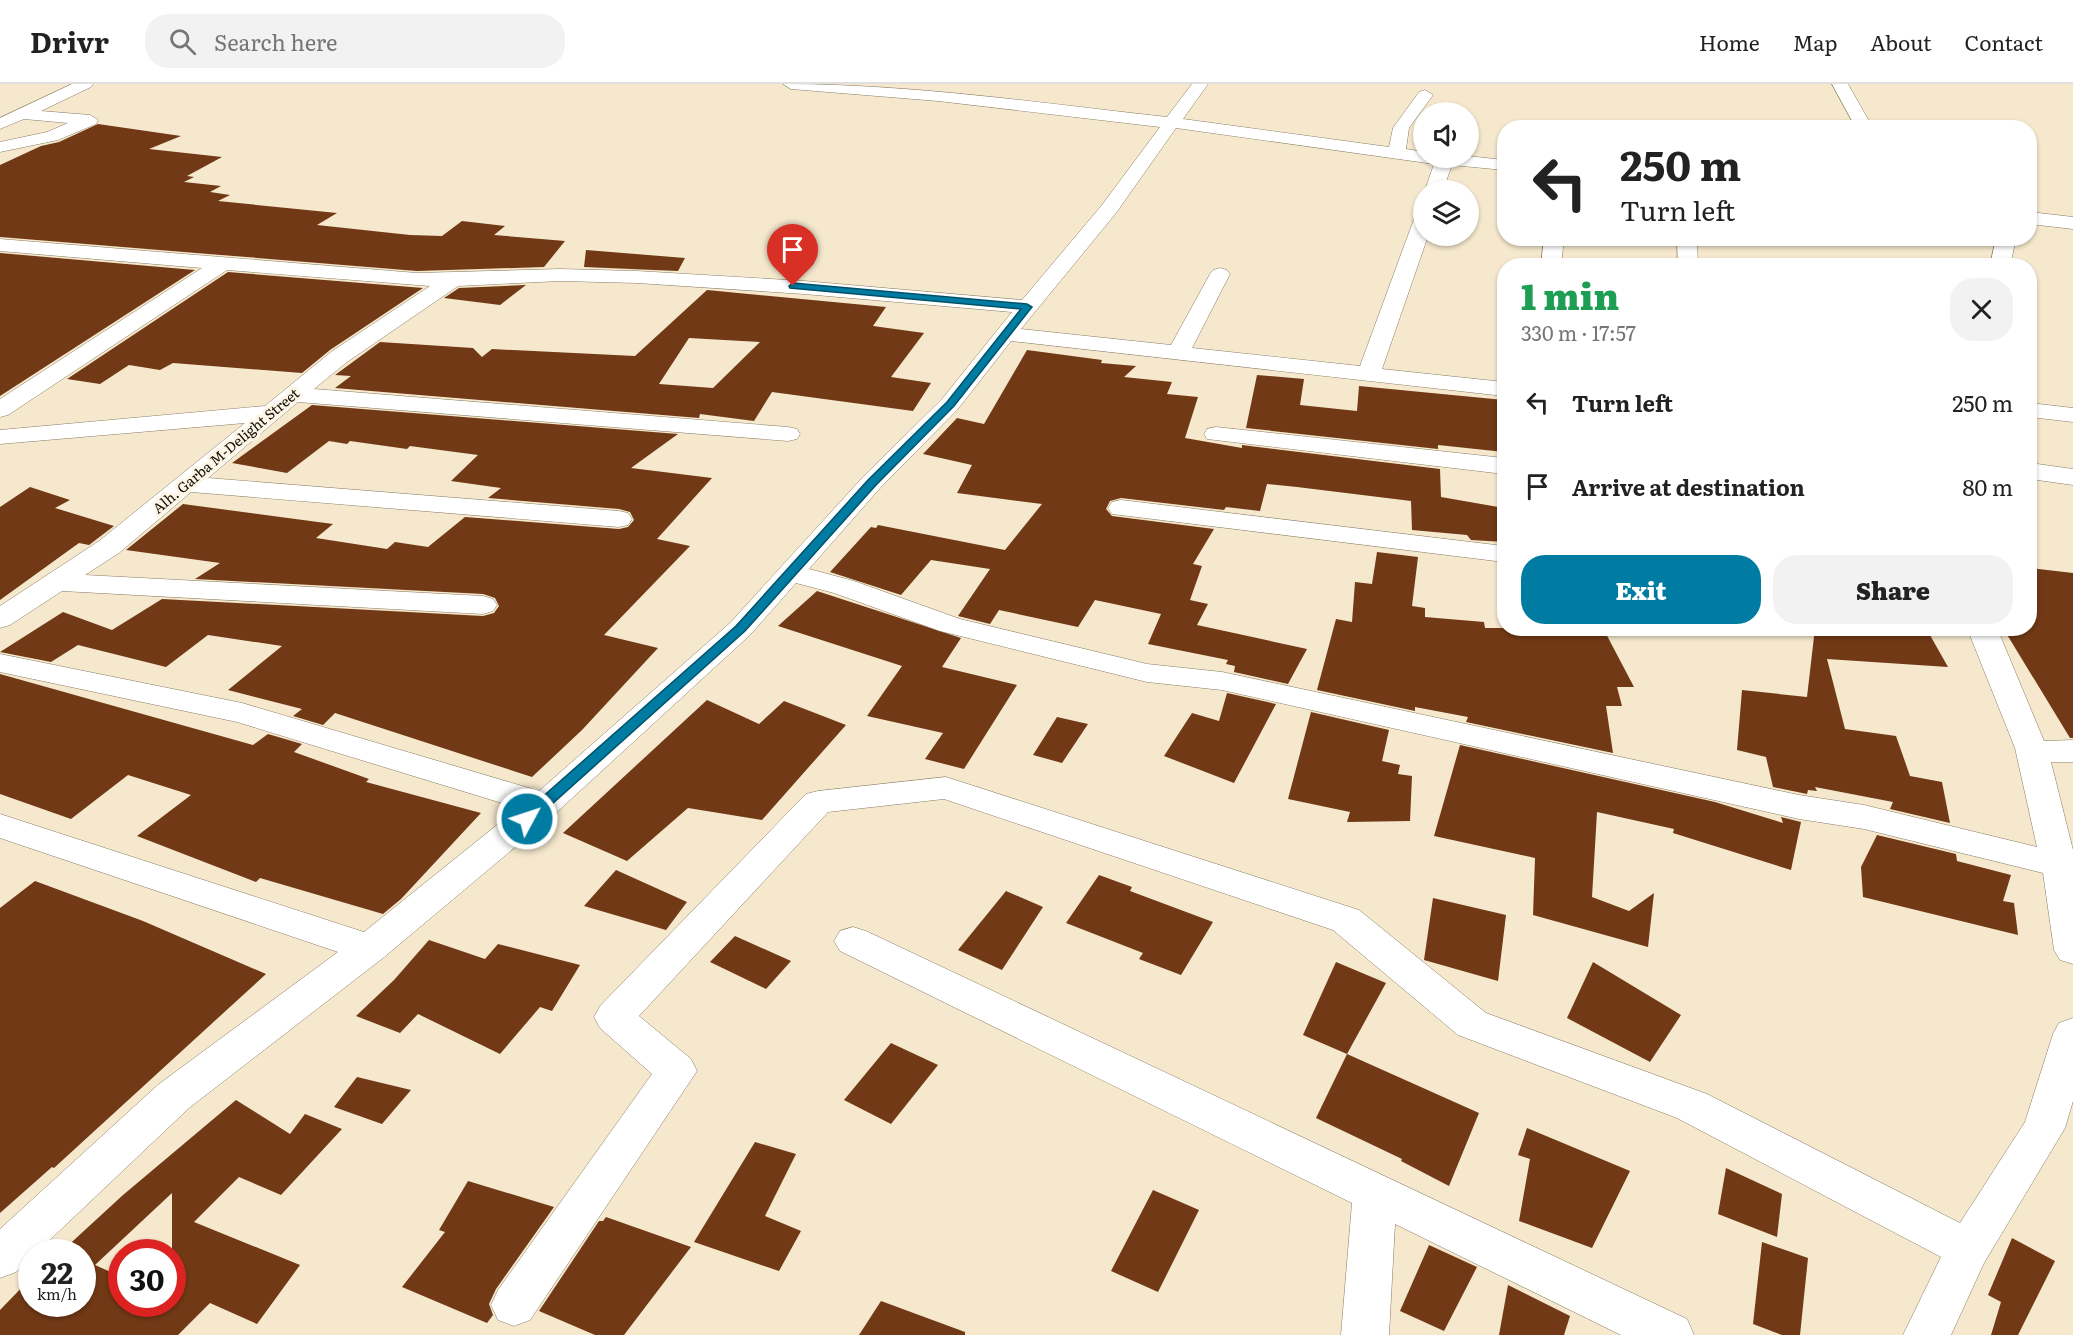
<!DOCTYPE html>
<meta charset="utf-8">
<style>
body{margin:0;font-family:Literata,serif;background:#f2f2f2;color:#222;height:100vh;display:flex;flex-direction:column;font-size:22px;white-space:nowrap}
*{box-sizing:border-box;margin:0}
p{font-size:20px;color:#767676}
.icon{flex:none;width:33px;height:33px;fill:none;stroke:currentColor;stroke-width:2;stroke-linecap:round;stroke-linejoin:round}
.map{position:relative;flex:1;overflow:hidden}
.side{position:absolute;left:1497px;top:174px;width:540px;height:378px;display:flex;flex-direction:column;background:#fff;border-radius:24px;box-shadow:0 2px 4px #0004}
.side>*{flex:none}
.banner{position:absolute;left:1497px;top:36px;width:540px;height:126px;border-radius:24px;box-shadow:0 2px 4px #0004;background:#fff;color:#222;overflow:hidden}
.buttons{position:absolute;left:1413px;top:18px;display:grid;gap:12px}
.buttons a{display:grid;place-items:center;width:66px;height:66px;border-radius:50%;background:#fff;box-shadow:0 2px 4px #0004;font-size:30px}
.speed{position:absolute;left:18px;top:1155px;display:flex;gap:12px;font-size:30px;font-weight:700;text-align:center}
.speed>*{display:grid;place-content:center;width:78px;height:78px;border-radius:50%;background:#fff;box-shadow:0 2px 4px #0004;line-height:1}
.speed small{font-size:15px;font-weight:400}
.speed .limit{border:9px solid #d22;background:#fff;color:#111}
.pin{position:absolute;display:grid;place-items:center;width:51px;height:51px;color:#fff;margin:-62px -26px;border-radius:50% 50% 50% 0;rotate:-45deg;box-shadow:0 0 6px #0007}
.pin .icon{rotate:45deg}
.me{position:absolute;width:66px;margin:-33px;rotate:50deg;stroke-linejoin:round;filter:drop-shadow(0 0 4px #0008)}
.turn{display:flex;align-items:center;gap:21px;height:126px;padding:0 24px;font-size:27px}
.turn .icon{width:78px;height:78px;stroke-width:2.5}
.turn b{display:block;font-size:42px;line-height:51px}
.round{display:grid;place-items:center;flex:none;width:63px;height:63px;border-radius:24px;background:#f2f2f2}
.head{display:flex;align-items:center;justify-content:space-between;height:102px;padding:0 24px}
h1{font-size:36px;font-weight:800;line-height:45px;color:#1e9e55}
.button{display:flex;gap:12px;margin-top:auto;padding:12px 24px}
.button a{flex:1;height:69px;border-radius:24px;background:#007ca2;color:#fff;font-size:24px;font-weight:800;line-height:69px;text-align:center}
.button a+a{background:#f2f2f2;color:#222}
ul{padding:0;list-style:none}
li{display:flex;align-items:center;gap:18px;height:84px;padding:0 24px}
li div{flex:1}
li b{display:block;font-size:22px}
li em{font-style:normal}
header{display:flex;align-items:center;gap:36px;box-sizing:border-box;height:84px;padding:0 30px;background:#fff;border-bottom:2px solid #e0e0e0}
header strong{font-size:28px}
nav{display:flex;gap:33px;margin-inline-start:auto;font-size:21px}
.search{width:420px;height:54px;background:#f2f2f2;display:flex;align-items:center;gap:15px;box-sizing:border-box;padding:0 21px;border-radius:24px;color:#767676;font-size:22px}
.map>svg:first-child{display:block}
</style>
<header>
<strong>Drivr</strong>
<div class="search"><svg class="icon" aria-label="search" viewBox="0 0 24 24"><circle cx="10" cy="10" r="6"/><path d="M15 15l6 6"/></svg>Search here</div>
<nav><a>Home</a><a>Map</a><a>About</a><a>Contact</a></nav>
</header>
<div class="map">
<svg width="2073" height="1251" viewBox="0 0 2073 1251">
<rect width="100%" height="100%" fill="#f5e8cd"/>
<!-- building -->
<g fill="#713916" fill-rule="evenodd">
<polygon points="98,40 181,52 149,65 222,73 187,92 194,93 184,98 221,102 210,108 230,111 218,117 337,129 317,141 410,151 442,152 462,137 505,142 494,151 565,157 544,183 417,187 0,153 0,81 41,62 59,58"/>
<polygon points="586,166 685,174 678,187 584,183"/>
<polygon points="0,169 195,186 0,312"/>
<polygon points="228,188 423,204 330,266 302,289 173,279 160,286 129,281 100,300 67,295"/>
<polygon points="526,201 500,221 444,214 459,204"/>
<path d="M707 206 886 223 873 242 924 249 891 293 931 299 913 327 772 308 754 337 700 330 699 334 335 304 351 292 335 291 380 258 473 264 482 273 492 265 635 272ZM689 254 760 258 713 304 659 300Z"/>
<polygon points="1027,266 1102,276 1101,279 1136,282 1124,293 1172,298 1167,310 1198,313 1185,354 1242,364 1242,361 1440,385 1441,413 1504,424 1504,458 1471,456 1467,451 1412,446 1411,417 1297,403 1267,400 1260,427 1226,423 1224,426 1121,414 1110,417 1106,425 1112,432 1214,445 1193,480 1202,482 1190,516 1208,520 1197,541 1307,565 1288,600 1234,588 1235,582 1226,580 1228,576 1148,560 1161,530 1095,516 1078,543 999,526 990,540 958,532 990,485 931,476 901,511 830,488 871,443 876,444 878,441 1005,466 1042,420 957,409 972,381 923,370 957,334 984,340"/>
<polygon points="1257,291 1304,295 1300,321 1357,327 1359,302 1504,316 1504,368 1438,361 1438,365 1246,344"/>
<polygon points="312,321 678,350 631,384 712,394 657,455 690,462 604,551 658,564 582,646 532,693 335,629 323,641 293,632 302,625 228,606 282,562 208,551 166,583 78,561 51,578 0,568 63,528 112,546 162,515 483,532 494,529 499,522 495,514 483,510 195,495 220,479 126,466 183,420 333,440 316,454 387,465 395,458 428,463 465,433 619,445 628,443 634,436 630,428 619,425 488,414 501,404 451,397 478,371 410,362 407,365 350,357 347,360 329,357 287,389 232,379"/>
<polygon points="30,403 70,416 55,424 114,442 89,461 79,459 0,516 0,423"/>
<polygon points="1377,468 1418,473 1412,522 1425,524 1425,533 1484,538 1485,544 1603,544 1634,603 1617,603 1622,622 1606,622 1613,669 1466,638 1468,633 1415,623 1415,627 1317,606 1336,535 1352,538 1355,498 1372,500"/>
<polygon points="2030,484 2073,489 2073,654 2070,654 2003,544 2030,544"/>
<polygon points="817,507 961,554 942,583 1017,601 964,685 925,675 943,649 867,632 902,582 778,542"/>
<polygon points="1815,544 1926,544 1948,583 1827,575 1845,645 1896,652 1910,692 1942,698 1950,739 1890,725 1893,718 1815,703 1817,707 1808,706 1807,710 1773,703 1766,673 1737,666 1742,606 1807,613"/>
<polygon points="0,590 253,661 268,650 302,660 294,668 369,695 366,698 481,729 401,815 383,830 260,794 256,798 137,752 191,711 128,691 71,735 0,710"/>
<polygon points="1227,609 1276,620 1234,699 1164,672 1192,629 1219,637"/>
<polygon points="707,616 759,640 784,617 846,641 762,736 688,724 627,777 563,749"/>
<polygon points="1311,628 1389,646 1382,677 1400,681 1398,690 1412,692 1410,737 1347,738 1350,728 1288,715"/>
<polygon points="1057,633 1088,640 1062,679 1033,671"/>
<polygon points="1460,661 1715,718 1783,739 1781,733 1801,738 1791,786 1673,749 1674,745 1597,728 1592,813 1629,827 1654,809 1648,863 1533,831 1535,774 1434,752"/>
<polygon points="1877,751 1956,770 1957,777 2011,791 2003,817 2014,819 2018,851 1863,813 1861,783"/>
<polygon points="616,786 687,818 666,846 584,822"/>
<polygon points="1099,791 1132,803 1130,807 1213,838 1181,891 1139,875 1143,869 1066,839"/>
<polygon points="35,797 143,837 266,890 54,1084 52,1083 0,1129 0,824"/>
<polygon points="1006,807 1043,823 1002,886 958,866"/>
<polygon points="1433,814 1506,831 1498,897 1424,876"/>
<polygon points="735,852 791,877 766,905 710,878"/>
<polygon points="429,856 485,875 498,860 580,881 552,927 540,923 500,970 418,930 400,949 356,932 394,896"/>
<polygon points="1336,878 1386,899 1347,970 1303,951"/>
<polygon points="1593,878 1681,931 1650,978 1567,934"/>
<polygon points="891,959 938,981 891,1040 844,1016"/>
<polygon points="1347,970 1479,1029 1449,1102 1401,1077 1402,1075 1316,1034"/>
<polygon points="357,993 411,1006 382,1040 334,1023"/>
<path d="M236 1016 290 1050 305 1030 342 1045 281 1111 239 1093 194 1138 300 1181 257 1240 210 1219 178 1251H0V1226L32 1193V1220H82V1168H61L123 1111ZM172 1109V1220H122V1193L95 1181Z"/>
<polygon points="1527,1044 1630,1087 1592,1164 1519,1137 1530,1075 1518,1071"/>
<polygon points="755,1058 796,1070 765,1132 801,1147 779,1187 694,1158"/>
<polygon points="1726,1084 1782,1110 1777,1153 1718,1130"/>
<polygon points="468,1097 554,1123 496,1205 489,1220 493,1231 487,1239 402,1203 445,1148 439,1146"/>
<polygon points="1153,1106 1199,1126 1158,1208 1111,1187"/>
<polygon points="606,1133 691,1163 624,1251 595,1251 539,1227 599,1137 603,1137"/>
<polygon points="2012,1154 2055,1177 2018,1251 1991,1251 2001,1218 1988,1211"/>
<polygon points="1762,1158 1808,1174 1800,1251 1782,1251 1753,1240"/>
<polygon points="1429,1161 1477,1183 1444,1247 1400,1227"/>
<polygon points="1508,1201 1570,1232 1564,1251 1499,1251"/>
<polygon points="881,1217 965,1248 965,1251 859,1251"/>
</g>
<g fill="none" stroke-linecap="round" stroke-linejoin="round">
<!-- street casing -->
<g stroke="#887c64" stroke-width="1">
<g id="street">
<polygon points="72,0 93,0 91,3 41,27 90,31 98,36 96,40 58,56 0,68 0,58 47,48 68,39 24,35 0,45 0,34"/>
<path d="M783 0C912 0 1039 19 1167 33L1192 0H1208L1183 35 1389 63 1393 44 1419 8 1425 6 1433 11 1409 44 1406 65 1424 68V74L1468 72 1504 76V86L1452 81 1443 106H1425L1434 80 1176 44 1116 129 1021 245 1171 261 1210 190 1213 186 1220 184 1227 186 1230 190 1192 264 1360 282 1414 135 1417 131 1424 129V152H1428L1382 285 1504 298V312L1011 257 958 325 881 403 809 485 854 497 960 535 1147 580 1222 588 1799 711 1864 721 2037 763 2015 664 1967 544H1997L2044 657 2073 656V678H2051L2073 766V880L2060 876 2054 866 2043 789 1864 745 1799 735 1222 606 1147 598 940 547 834 509 796 499 750 551 557 728 383 874 189 1024 37 1168H32V1174L16 1188 0 1194V1145L159 1000 338 868 0 754V730L364 848 518 724 237 638 0 588V570L242 619 539 707 730 539 863 393 942 315 1012 228 804 210 637 199 560 197 458 202 347 278 314 305 788 343 797 345 800 350 797 355 788 357 298 318 208 394 619 427 628 429 632 435 628 441 619 443 191 408 119 469 85 491 483 512 493 515 497 521 493 527 483 530 62 507 10 541 0 544V522L99 457 245 339 0 360V346L265 322 331 268 430 202 227 186 8 331 0 333V315L202 184 0 167V155L417 189 560 185 637 187 804 197 1022 216 1102 121 1160 43 938 17 791 5Z"/>
<polygon points="1832,0 1848,0 1873,44 1856,44"/>
<polygon points="2030,128 2073,133 2073,145 2030,140"/>
<polygon points="1544,154 1564,154 1561,182 1541,182"/>
<polygon points="1677,154 1697,154 1698,182 1678,182"/>
<polygon points="1996,154 2016,154 2010,182 1990,182"/>
<polygon points="2030,319 2073,324 2073,338 2030,333"/>
<polygon points="1216,343 1504,374 1504,390 1207,355 1204,350 1207,345"/>
<polygon points="2030,379 2073,385 2073,401 2030,395"/>
<polygon points="1121,416 1504,462 1504,478 1112,430 1108,424 1112,418"/>
<polygon points="946,693 1359,826 1486,929 1707,1010 1960,1139 2025,1038 2053,950 2059,939 2073,934 2073,1017 2065,1044 1984,1179 1951,1251 1903,1251 1941,1173 1677,1034 1458,951 1333,846 944,715 828,728 639,932 691,975 697,987 530,1236 514,1242 498,1236 491,1221 498,1206 652,990 600,944 594,933 600,922 806,710 818,707"/>
<polygon points="853,843 866,847 1687,1235 1694,1251 1621,1251 1395,1140 1389,1251 1341,1251 1352,1119 840,867 834,857 840,847"/>
</g>
</g>
<!-- street -->
<use href="#street" fill="#fff" fill-rule="evenodd"/>
</g>
<!-- route -->
<polygon fill="#007ca2" stroke="#005169" stroke-width="1.5" points="793,199 1027,220 1032,223 954,322 876,401 745,547 532,738 522,738 520,735 522,731 736,542 868,396 947,318 1021,225 790,204 789,202"/>
<g text-anchor="middle" stroke-width="6" stroke-linejoin="round" paint-order="stroke">
<!-- far-street labels -->
<g font-size="14" fill="#130e06" stroke="#fdf6e6">
<text transform="translate(226 367) rotate(-40)" y="5">Alh. Garba M-Delight Street</text>
</g>
</g>
</svg>
<div class="buttons">
<a><svg class="icon" aria-label="sound" viewBox="0 0 24 24"><path d="M4 9h4l5-4v14l-5-4H4zM17 9q2 3 0 6"/></svg></a>
<a><svg class="icon" aria-label="layers" viewBox="0 0 24 24"><path d="M12 4l9 5-9 5-9-5zM3 14l9 5 9-5"/></svg></a>
</div>
<div class="speed"><div>22<small>km/h</small></div><div class="limit">30</div></div>
<div class="pin" style="left:793px;top:202px;background:#d93025"><svg class="icon" aria-label="arrive" viewBox="0 0 24 24"><path d="M6 21V4h12l-3 4 3 4H6"/></svg></div>
<svg class="me" style="left:527px;top:735px" viewBox="-20 -20 40 40"><circle r="17" fill="#007ca2" stroke="#fff" stroke-width="3"/><path d="M0-11L8 9 0 5-8 9z" fill="#fff"/></svg>
<div class="banner">
<div class="turn"><svg class="icon" aria-label="left" viewBox="0 0 24 24"><path d="M17 20v-9H6M10 6l-5 5 5 5"/></svg><div><b>250 m</b>Turn left</div></div>
</div>
<section class="side">
<div class="head"><div><h1>1 min</h1><p>330 m · 17:57</p></div><a class="round"><svg class="icon" aria-label="close" viewBox="0 0 24 24"><path d="M6 6l12 12M18 6L6 18"/></svg></a></div>
<ul>
<li><svg class="icon" aria-label="left" viewBox="0 0 24 24"><path d="M17 20v-9H6M10 6l-5 5 5 5"/></svg><div><b>Turn left</b></div><em>250 m</em></li>
<li><svg class="icon" aria-label="arrive" viewBox="0 0 24 24"><path d="M6 21V4h12l-3 4 3 4H6"/></svg><div><b>Arrive at destination</b></div><em>80 m</em></li>
</ul>
<div class="button"><a>Exit</a><a>Share</a></div>
</section>
</div>
